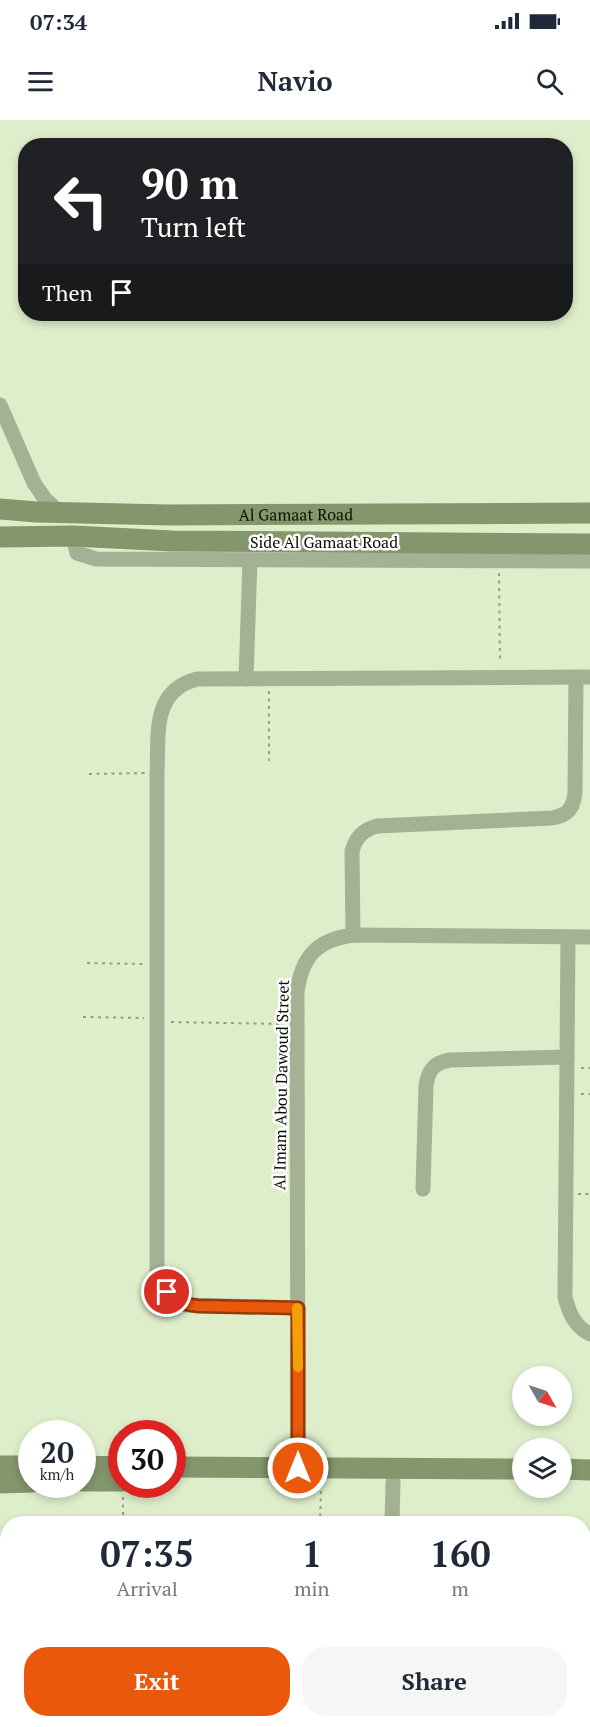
<!DOCTYPE html>
<style>
body{margin:0;font-family:"PT Serif",serif;background:#f6f6f7;color:#1f2937;height:100vh;display:flex;flex-direction:column;font-size:22px;white-space:nowrap}
*{box-sizing:border-box;margin:0}
p{font-size:20px;color:#747a83}
.icon{flex:none;width:33px;height:33px;fill:none;stroke:currentColor;stroke-width:2;stroke-linecap:round;stroke-linejoin:round}
.map{position:relative;flex:1;overflow:hidden}
.panel{position:absolute;left:0px;top:1396px;width:591px;height:212px;display:flex;flex-direction:column;background:#fff;border-radius:24px 24px 0 0;box-shadow:0 3px 9px #0003}
.panel>*{flex:none}
.hud{position:absolute;left:18px;top:18px;width:555px;height:183px;border-radius:24px;box-shadow:0 3px 9px #0003;background:#202124;color:#fff;overflow:hidden}
.needle{width:39px;rotate:129deg}
.tools{position:absolute;left:512px;top:1246px;display:grid;gap:12px}
.tools a{display:grid;place-items:center;width:60px;height:60px;border-radius:50%;background:#fff;box-shadow:0 3px 9px #0003;font-size:30px}
.speed{position:absolute;left:18px;top:1300px;display:flex;gap:12px;font-size:30px;font-weight:700;text-align:center}
.speed>*{display:grid;place-content:center;width:78px;height:78px;border-radius:50%;background:#fff;box-shadow:0 3px 9px #0003;line-height:1}
.speed small{font-size:15px;font-weight:400}
.speed .limit{border:9px solid #d22;background:#fff;color:#111}
.pin{position:absolute;display:grid;place-items:center;width:51px;height:51px;color:#fff;margin:-26px;border:3px solid #fff;border-radius:50%;box-shadow:0 2px 6px #0007}
.me{position:absolute;width:66px;margin:-33px;rotate:0deg;stroke-linejoin:round;filter:drop-shadow(0 0 4px #0008)}
.turn{display:flex;align-items:center;gap:21px;height:126px;padding:0 24px;font-size:27px}
.turn .icon{width:78px;height:78px;stroke-width:2.5}
.turn b{display:block;font-size:42px;line-height:51px}
.then{display:flex;align-items:center;height:57px;padding:0 24px;background:#0003;gap:12px;font-size:22px}
.eta{display:flex;justify-content:space-evenly;align-items:center;height:102px;text-align:center}
.eta b{font-size:36px;font-weight:600;line-height:42px}
.button{display:flex;gap:12px;margin-top:auto;padding:12px 24px}
.button a{flex:1;height:69px;border-radius:24px;background:#ea580c;color:#fff;font-size:24px;font-weight:600;line-height:69px;text-align:center}
.button a+a{background:#f6f6f7;color:#1f2937}
.status{display:flex;justify-content:space-between;align-items:center;height:42px;padding:0 30px;background:#fff;direction:ltr}
.status svg{height:16px;fill:currentColor}
header{display:flex;justify-content:space-between;align-items:center;height:78px;padding:0 24px;background:#fff;font-size:27px;font-weight:600}
.map>svg:first-child{display:block}
</style>
<div class="status"><b>07:34</b><svg viewBox="0 0 49 12"><path d="M0 12V9h3v3zM5 12V6h3v6zM10 12V3h3v9zM15 12V0h3v12zM26 1h20v11H26zM47 4h2v5h-2z"/></svg></div>
<header><svg class="icon" aria-label="menu" viewBox="0 0 24 24"><path d="M4 6h16M4 12h16M4 18h16"/></svg>Navio<svg class="icon" aria-label="search" viewBox="0 0 24 24"><circle cx="10" cy="10" r="6"/><path d="M15 15l6 6"/></svg></header>
<div class="map">
<svg width="590" height="1607" viewBox="0 0 590 1607">
<rect width="100%" height="100%" fill="#deeecb"/>
<g fill="none" stroke-linecap="round" stroke-linejoin="round">
<!-- path -->
<g stroke="#929e84" stroke-width="2" stroke-dasharray="3 4.5" stroke-linecap="butt">
<polyline points="499,453 500,543"/>
<polyline points="269,571 269,641"/>
<polyline points="89,654 145,653"/>
<polyline points="87,843 143,844"/>
<polyline points="83,897 144,898"/>
<polyline points="171,902 283,904"/>
<polyline points="581,948 590,948"/>
<polyline points="581,974 590,974"/>
<polyline points="578,1074 590,1074"/>
<polyline points="123,1377 123,1404"/>
<polyline points="320,1404 321,1365"/>
<polyline points="125,1600 125,1607"/>
</g>
<!-- street -->
<g stroke="#a4b194" stroke-width="15">
<polyline points="0,285 34,363 45,379 59,392"/>
<polyline points="73,416 77,433 96,439 590,441"/>
<polyline points="246,559 250,440"/>
<path d="M353 815 352 731C356 717 363 710 377 706L552 698C568 695 573 689 575 673L576 557"/>
<path d="M568 817 565 1177C569 1193 575 1207 590 1214"/>
<path d="M423 1069 426 966C428 951 433 943 450 940L567 937"/>
<path d="M298 1188 186 1185C170 1177 162 1168 157 1151V653C159 615 151 571 197 559L590 557"/>
<path d="M298 1348 297 872C302 836 317 820 353 815L590 817"/>
<polyline points="392,1404 393,1362"/>
<polyline points="584,1507 590,1507"/>
<polyline points="584,1583 590,1583"/>
<polyline points="224,1607 224,1600"/>
<polyline points="391,1607 391,1600"/>
<polyline points="475,1607 476,1600"/>
</g>
<!-- secondary -->
<g stroke="#84966b" stroke-width="21">
<path id="s1" d="M0 389 36 392 169 395 590 393"/>
<polyline points="0,417 73,416 172,421 590,424"/>
<polyline points="0,1346 32,1346"/>
<polyline points="82,1346 122,1347"/>
<polyline points="172,1347 522,1349"/>
<polyline points="561,1349 590,1350"/>
<polyline points="82,1361 122,1361"/>
<polyline points="0,1363 32,1362"/>
</g>
</g>
<g fill="none" stroke-linecap="round" stroke-linejoin="round">
<!-- route casing -->
<g stroke="#983908" stroke-width="15">
<path id="route" d="M167 1172C177 1181 185 1185 198 1186L298 1188V1348"/>
</g>
<!-- route -->
<use href="#route" stroke="#ea580c" stroke-width="10"/>
<!-- slow -->
<polyline stroke="#f59e0b" stroke-width="10" points="297,1188 298,1247"/>
</g>
<g text-anchor="middle" stroke-width="5" stroke-linejoin="round" paint-order="stroke">
<!-- street labels -->
<g font-size="16" fill="#0a0f04" stroke="#fff">
<text dy="6" stroke="none"><textPath href="#s1" startOffset="296">Al Gamaat Road</textPath></text>
<text x="324" y="428">Side Al Gamaat Road</text>
<text transform="translate(281 965) rotate(-89)" y="6">Al Imam Abou Dawoud Street</text>
</g>
</g>
</svg>
<div class="tools">
<a><svg class="needle" viewBox="-14 -14 28 28"><path d="M0-13l5 13h-10z" fill="#e53935"/><path d="M0 13l5-13h-10z" fill="#747a83"/></svg></a>
<a><svg class="icon" aria-label="layers" viewBox="0 0 24 24"><path d="M12 4l9 5-9 5-9-5zM3 14l9 5 9-5"/></svg></a>
</div>
<div class="speed"><div>20<small>km/h</small></div><div class="limit">30</div></div>
<div class="pin" style="left:167px;top:1172px;background:#d93025"><svg class="icon" aria-label="arrive" viewBox="0 0 24 24"><path d="M6 21V4h12l-3 4 3 4H6"/></svg></div>
<svg class="me" style="left:298px;top:1348px" viewBox="-20 -20 40 40"><circle r="17" fill="#ea580c" stroke="#fff" stroke-width="3"/><path d="M0-11L8 9 0 5-8 9z" fill="#fff"/></svg>
<div class="hud">
<div class="turn"><svg class="icon" aria-label="left" viewBox="0 0 24 24"><path d="M17 20v-9H6M10 6l-5 5 5 5"/></svg><div><b>90 m</b>Turn left</div></div>
<div class="then">Then<svg class="icon" aria-label="arrive" viewBox="0 0 24 24"><path d="M6 21V4h12l-3 4 3 4H6"/></svg></div>
</div>
<section class="panel">
<div class="eta">
<div><b>07:35</b><p>Arrival</p></div>
<div><b>1</b><p>min</p></div>
<div><b>160</b><p>m</p></div>
</div>
<div class="button"><a>Exit</a><a>Share</a></div>
</section>
</div>
